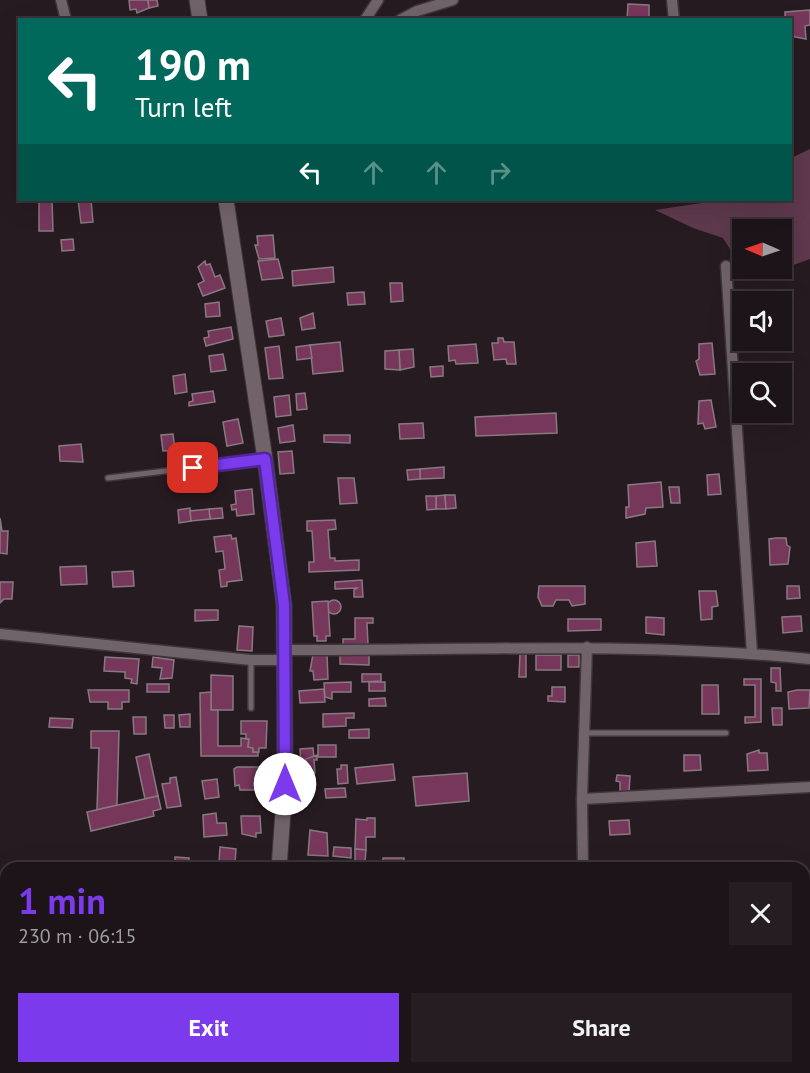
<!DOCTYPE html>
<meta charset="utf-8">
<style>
body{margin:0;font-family:"PT Sans",sans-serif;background:#251d22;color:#f1f3f6;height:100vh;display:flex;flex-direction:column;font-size:22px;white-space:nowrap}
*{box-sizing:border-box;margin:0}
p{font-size:20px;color:#a09ea2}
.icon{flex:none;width:33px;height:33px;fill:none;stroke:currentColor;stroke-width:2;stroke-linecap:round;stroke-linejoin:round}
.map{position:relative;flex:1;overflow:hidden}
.side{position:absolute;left:0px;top:862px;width:810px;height:212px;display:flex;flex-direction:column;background:#1c1419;border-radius:18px 18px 0 0;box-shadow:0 6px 24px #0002,0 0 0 2px #3a3338}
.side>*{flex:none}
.guide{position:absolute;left:18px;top:18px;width:774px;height:183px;border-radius:0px;box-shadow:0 6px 24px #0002,0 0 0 2px #3a3338;background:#00695c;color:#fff;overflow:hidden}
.needle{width:39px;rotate:272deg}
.buttons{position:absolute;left:732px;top:219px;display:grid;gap:12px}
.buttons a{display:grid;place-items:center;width:60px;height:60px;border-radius:0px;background:#1c1419;box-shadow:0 6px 24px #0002,0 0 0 2px #3a3338;font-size:30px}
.pin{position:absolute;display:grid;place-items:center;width:51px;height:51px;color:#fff;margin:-26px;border-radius:12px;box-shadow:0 3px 9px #0006}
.me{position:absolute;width:66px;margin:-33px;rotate:0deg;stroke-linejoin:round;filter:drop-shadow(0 0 4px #0008)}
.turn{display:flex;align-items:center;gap:21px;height:126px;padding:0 18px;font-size:27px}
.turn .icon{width:78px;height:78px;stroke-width:2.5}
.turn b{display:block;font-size:42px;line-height:51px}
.lanes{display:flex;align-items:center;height:57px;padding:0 18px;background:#0003;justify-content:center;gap:30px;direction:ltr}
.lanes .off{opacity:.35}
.round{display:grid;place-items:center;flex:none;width:63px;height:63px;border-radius:0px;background:#251d22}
.head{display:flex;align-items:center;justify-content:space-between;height:102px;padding:0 18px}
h1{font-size:36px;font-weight:600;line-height:45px;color:#7c3aed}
.button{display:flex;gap:12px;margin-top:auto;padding:12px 18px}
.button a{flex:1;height:69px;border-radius:0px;background:#7c3aed;color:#fff;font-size:24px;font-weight:600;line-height:69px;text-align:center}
.button a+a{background:#251d22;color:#f1f3f6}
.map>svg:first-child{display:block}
</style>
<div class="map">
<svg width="810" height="1073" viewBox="0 0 810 1073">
<rect width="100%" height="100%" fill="#261b21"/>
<!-- green -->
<polygon fill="#5f394d" points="810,149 810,259 774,272 757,269 782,268 782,230 742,230 742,265 740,265 723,238 693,228 655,210 702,203 707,200 790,200 791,158"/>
<!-- building -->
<g fill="#77375b" stroke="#887980" stroke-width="1.5">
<polygon points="129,0 148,0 149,8 137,13 136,9 130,10"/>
<polygon points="148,0 157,0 158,6 149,8"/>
<polygon points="628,4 649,5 649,20 627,20"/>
<polygon points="810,10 810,25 805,26 806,39 790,36 790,20 785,20 785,12"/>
<polygon points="39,200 52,200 53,231 39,231"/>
<polygon points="78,200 91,200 93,222 81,223"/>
<polygon points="273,235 275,258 259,259 255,245 258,245 257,236"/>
<polygon points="73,239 74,250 62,251 61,240"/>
<polygon points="278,259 283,278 262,280 258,261"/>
<polygon points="205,261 206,265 210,264 215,277 220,275 225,288 203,296 198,284 204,281 198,267"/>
<polygon points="333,267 334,282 293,286 292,271"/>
<polygon points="390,283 402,283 403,301 391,302"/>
<polygon points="364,292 365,304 348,305 347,293"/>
<polygon points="219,302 220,316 206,317 205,304"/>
<polygon points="313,313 315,328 302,330 300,318"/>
<polygon points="281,318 284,335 269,337 266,321"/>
<polygon points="231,327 233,339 206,346 204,338 209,337 208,331"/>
<polygon points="498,338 503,338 504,342 514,342 516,364 507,364 506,359 494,360 492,343 498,343"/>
<polygon points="340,342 343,371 313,374 310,345"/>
<polygon points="712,343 715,374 700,375 696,361 699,359 699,344"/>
<polygon points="476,344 478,363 456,364 455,360 449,361 448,346"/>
<polygon points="310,345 312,358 297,360 296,347"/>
<polygon points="279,346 283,378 269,379 265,348"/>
<polygon points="413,349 414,367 400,370 399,350"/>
<polygon points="399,350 400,370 385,369 385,351"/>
<polygon points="223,354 226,370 211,372 209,356"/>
<polygon points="443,366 443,376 431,377 430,367"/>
<polygon points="185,374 187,392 175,394 173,376"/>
<polygon points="213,391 215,402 189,406 189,402 193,401 192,394"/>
<polygon points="305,393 307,409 297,410 296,394"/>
<polygon points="289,395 291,415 276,417 274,397"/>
<polygon points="711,400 716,427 705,429 703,423 698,424 699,401"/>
<polygon points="556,413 557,433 476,436 475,417"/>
<polygon points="238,419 243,443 227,446 223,422"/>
<polygon points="423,423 424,438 400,439 399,424"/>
<polygon points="293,425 295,441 280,443 278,428"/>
<polygon points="173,434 175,450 163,451 161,435"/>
<polygon points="324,435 350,435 350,443 324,442"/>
<polygon points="81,444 83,462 60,461 59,446"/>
<polygon points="292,451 294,473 280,474 278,452"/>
<polygon points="444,467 444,478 420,479 420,469"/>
<polygon points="420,469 420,479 408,480 407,470"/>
<polygon points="719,474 721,494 708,495 707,475"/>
<polygon points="338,478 354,478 357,503 340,504"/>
<polygon points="661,482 663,507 646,508 645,514 626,518 626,507 629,507 628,485"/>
<polygon points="669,487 679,487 680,503 671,503"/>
<polygon points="252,489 254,514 237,516 236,509 232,510 231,505 236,504 235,491"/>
<polygon points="445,495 446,509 436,509 436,496"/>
<polygon points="445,495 455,495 456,508 446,509"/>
<polygon points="426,496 436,496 436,509 427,510"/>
<polygon points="190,508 191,521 179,523 178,510"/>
<polygon points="222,508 223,518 210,519 209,509"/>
<polygon points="209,509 210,519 191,521 190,511"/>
<polygon points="0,518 2,531 8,531 7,554 0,553"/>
<polygon points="335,520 336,529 328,530 330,558 335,558 335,561 359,560 359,570 309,572 309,562 314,562 312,531 307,531 307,521"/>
<polygon points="231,535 232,539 236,538 242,580 227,582 227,586 221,587 219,570 225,569 223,551 216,552 214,537"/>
<polygon points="776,538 786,538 787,545 790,547 788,564 770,565 769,539"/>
<polygon points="655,541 657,566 637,567 636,543"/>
<polygon points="86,566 87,584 61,585 60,567"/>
<polygon points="133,571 134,586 113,587 112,572"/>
<polygon points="362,580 363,597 354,597 354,590 357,588 335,589 335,582"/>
<polygon points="0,582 13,582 12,599 4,599 0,603"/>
<polygon points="539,586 585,586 585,604 572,606 569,600 556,600 553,606 542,606 538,597"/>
<polygon points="787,586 799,586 800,598 787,599"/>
<polygon points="699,591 716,591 718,606 712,607 712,619 701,620"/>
<circle cx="334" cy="607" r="7"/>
<polygon points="328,601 330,636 326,636 326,641 317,641 317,636 314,636 312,602"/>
<polygon points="195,610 218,610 218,620 195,621"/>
<polygon points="801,616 802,631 783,633 782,617"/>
<polygon points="646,617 664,618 664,635 646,633"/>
<polygon points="355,618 373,618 373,623 367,623 368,644 343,645 343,639 355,639"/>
<polygon points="568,619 601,619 601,630 568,631"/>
<polygon points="239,626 253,627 252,651 237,650"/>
<polygon points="340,653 369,654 369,665 340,664"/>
<polygon points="313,654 327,654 328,679 314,680 313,671 310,671"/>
<polygon points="520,654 526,654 526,677 519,677"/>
<rect x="536" y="655" width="25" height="15"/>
<rect x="568" y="655" width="11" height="12"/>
<polygon points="105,657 139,659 137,684 131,683 132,679 125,678 125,672 104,671"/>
<polygon points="153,657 174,660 172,678 160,679 162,668 152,667"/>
<polygon points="771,668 780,668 781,691 776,691 776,683 771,682"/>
<polygon points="362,674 381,674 381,681 362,682"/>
<polygon points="211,675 233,676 233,710 211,710"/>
<polygon points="744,679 761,679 761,722 745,723 745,717 755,717 755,685 744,685"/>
<polygon points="351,682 351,692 332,692 332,699 325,697 324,683"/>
<rect x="369" y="682" width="16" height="9"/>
<rect x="147" y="684" width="22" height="8"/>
<polygon points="702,685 718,685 719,714 702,714"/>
<polygon points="552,687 565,687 565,702 548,701 548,696 552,696"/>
<polygon points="324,689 325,702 300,703 299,691"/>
<polygon points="88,690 129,690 129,702 122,702 122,709 108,709 108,702 90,702"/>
<polygon points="797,690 810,690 809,708 789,709 788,692"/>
<polygon points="211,692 211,710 218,710 218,746 241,746 241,738 249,739 248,747 253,748 253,752 258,752 258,756 201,756 200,693"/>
<polygon points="385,698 386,706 369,706 369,699"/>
<polygon points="772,708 782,708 782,725 773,725"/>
<polygon points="354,713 354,718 346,718 346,726 323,727 323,714"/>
<polygon points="190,714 190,727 180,727 179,715"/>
<polygon points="164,715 174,715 174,728 165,728"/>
<polygon points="133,717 146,717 146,734 134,734"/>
<polygon points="50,718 73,719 72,728 49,727"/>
<polygon points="241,721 267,721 266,748 259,748 259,752 253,752 253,748 248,747 249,739 246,739 246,734 241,734"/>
<polygon points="369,729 369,738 349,738 349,730"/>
<polygon points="91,731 119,731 117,805 97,810 99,748 91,748"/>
<rect x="318" y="745" width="18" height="12"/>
<polygon points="313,748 314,758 306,759 306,764 301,764 300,749"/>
<polygon points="759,750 759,753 767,753 768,770 748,771 747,754"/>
<polygon points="149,754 158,796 145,799 136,757"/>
<polygon points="317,755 317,760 314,760 315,773 301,775 301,764 306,764 306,759"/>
<polygon points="684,755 700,755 701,770 684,771"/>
<polygon points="393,764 395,780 357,784 355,768"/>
<polygon points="341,765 347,765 348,783 338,784 337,769 341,769"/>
<polygon points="237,767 265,767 265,782 258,783 258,790 240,790 239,785 235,786 234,769"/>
<polygon points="467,773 469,801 416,806 413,777"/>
<polygon points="617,775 630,776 629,792 620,792 620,782 616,781"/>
<polygon points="176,777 181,806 167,808 162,784 170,783 170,778"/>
<polygon points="217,779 219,797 205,799 202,781"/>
<polygon points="345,788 346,797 326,798 325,789"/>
<polygon points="158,796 161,809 153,811 154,816 91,831 87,812"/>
<polygon points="216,813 217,823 226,823 227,835 204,837 203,815"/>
<polygon points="241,816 260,816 261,833 256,833 256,837 242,834"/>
<polygon points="367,818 375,818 375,837 366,837 366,850 355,849 356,819 367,820"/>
<polygon points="629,820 630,834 610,835 609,821"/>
<polygon points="310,830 327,833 328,856 308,855"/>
<polygon points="220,847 236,849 235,863 219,862"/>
<polygon points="334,847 351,848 351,858 333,856"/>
<polygon points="355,849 366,850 365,862 355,862"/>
<polygon points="175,857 189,858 189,868 175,868"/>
<polygon points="383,858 404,858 404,868 371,868 371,863 383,863"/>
<polygon points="804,1029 810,1029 810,1046 804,1047"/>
</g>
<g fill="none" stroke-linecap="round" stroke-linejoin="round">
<!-- lane casing -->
<g stroke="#3f363a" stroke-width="8">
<g id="lane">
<polyline points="108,478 264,459"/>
<polyline points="251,660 251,708"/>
<polyline points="585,733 726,733"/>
</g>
</g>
<!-- street casing -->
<g stroke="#3f363a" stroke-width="13">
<g id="street">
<polyline points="61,0 66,20"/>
<polyline points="672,0 674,20"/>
<polyline points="365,20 378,0"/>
<polyline points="400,20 417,11 453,0"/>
<polyline points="726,266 752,653"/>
<polyline points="0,634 251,660 285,660"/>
<path d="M285 650C460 651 635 641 810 659"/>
<polyline points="582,799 810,787"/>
<polyline points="583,868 582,799 587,647"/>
<polyline points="804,934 810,934"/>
<polyline points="629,1068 633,1073"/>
</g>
</g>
<!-- secondary casing -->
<g stroke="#3f363a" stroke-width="17">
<g id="secondary">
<polyline points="197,0 200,20"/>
<polyline points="226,200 265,459 284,605 285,784 279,868"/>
<polyline points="222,1073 224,1068"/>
</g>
</g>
<!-- lane -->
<use href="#lane" stroke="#71636a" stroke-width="5"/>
<!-- street -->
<use href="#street" stroke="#71636a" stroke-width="10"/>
<!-- secondary -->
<use href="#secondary" stroke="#71636a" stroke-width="15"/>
</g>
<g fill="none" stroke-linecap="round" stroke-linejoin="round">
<!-- route casing -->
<g stroke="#51269a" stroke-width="15">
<polyline id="route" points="193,468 265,459 284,605 285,784"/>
</g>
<!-- route -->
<use href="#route" stroke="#7c3aed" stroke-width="10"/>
</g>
</svg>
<div class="buttons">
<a><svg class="needle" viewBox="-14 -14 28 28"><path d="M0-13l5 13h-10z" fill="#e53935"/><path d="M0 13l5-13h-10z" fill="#a09ea2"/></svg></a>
<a><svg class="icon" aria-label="sound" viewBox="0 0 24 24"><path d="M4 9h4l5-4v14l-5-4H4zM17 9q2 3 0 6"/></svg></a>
<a><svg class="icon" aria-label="search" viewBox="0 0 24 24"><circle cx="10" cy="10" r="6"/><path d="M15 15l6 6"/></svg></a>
</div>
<div class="pin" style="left:193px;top:468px;background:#d93025"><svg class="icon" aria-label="arrive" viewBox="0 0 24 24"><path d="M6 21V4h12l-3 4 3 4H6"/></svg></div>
<svg class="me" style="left:285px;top:784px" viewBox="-20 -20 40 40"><circle r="19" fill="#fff"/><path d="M0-13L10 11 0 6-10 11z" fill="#7c3aed"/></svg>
<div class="guide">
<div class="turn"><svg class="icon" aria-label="left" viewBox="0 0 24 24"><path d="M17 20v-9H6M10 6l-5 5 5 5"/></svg><div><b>190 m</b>Turn left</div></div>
<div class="lanes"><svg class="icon" aria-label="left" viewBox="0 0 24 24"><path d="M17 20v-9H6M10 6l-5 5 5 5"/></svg><svg class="icon off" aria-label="ahead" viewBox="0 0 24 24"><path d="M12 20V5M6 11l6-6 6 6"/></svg><svg class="icon off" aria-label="ahead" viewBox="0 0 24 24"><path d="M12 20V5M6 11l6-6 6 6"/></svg><svg class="icon off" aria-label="right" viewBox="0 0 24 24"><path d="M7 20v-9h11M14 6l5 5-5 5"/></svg></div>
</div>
<section class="side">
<div class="head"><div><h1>1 min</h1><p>230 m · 06:15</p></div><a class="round"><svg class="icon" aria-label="close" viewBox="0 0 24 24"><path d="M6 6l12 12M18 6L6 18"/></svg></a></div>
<div class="button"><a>Exit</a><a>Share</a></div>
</section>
</div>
